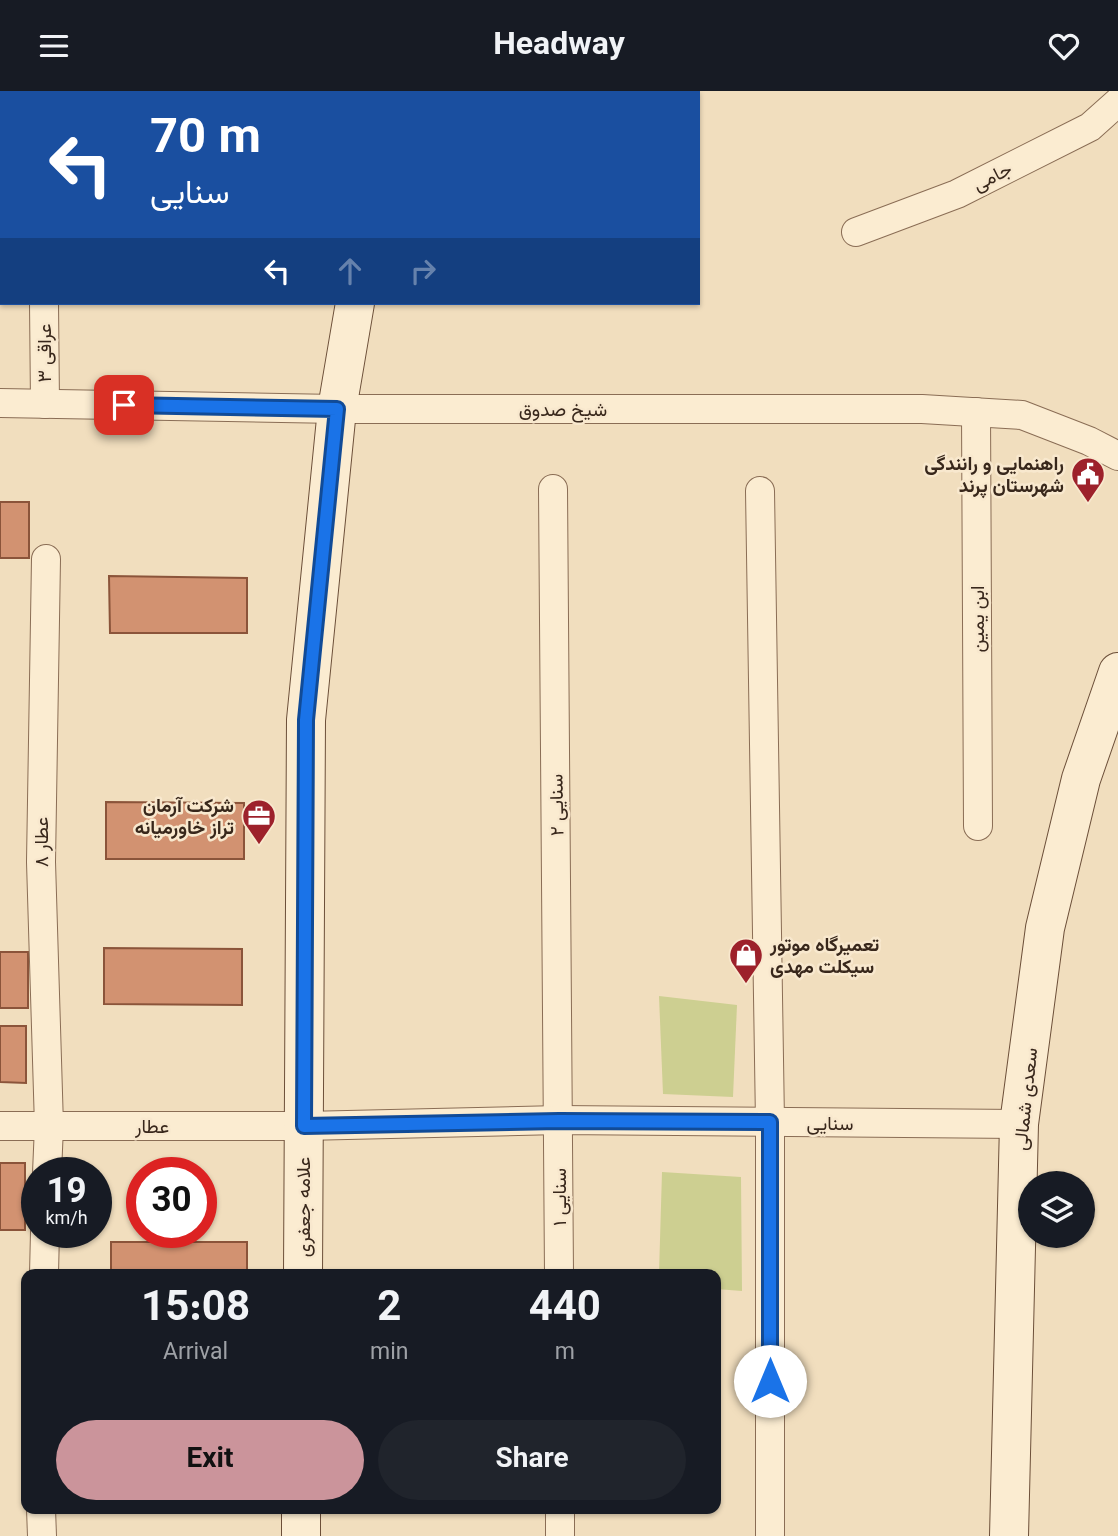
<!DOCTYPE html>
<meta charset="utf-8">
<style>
body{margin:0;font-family:Georgia,Vazirmatn,serif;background:#20242c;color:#f1f3f6;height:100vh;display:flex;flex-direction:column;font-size:26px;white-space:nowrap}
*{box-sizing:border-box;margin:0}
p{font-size:23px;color:#9ea1a6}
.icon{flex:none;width:38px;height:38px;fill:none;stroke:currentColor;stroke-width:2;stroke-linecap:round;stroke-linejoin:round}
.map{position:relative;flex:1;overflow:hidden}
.side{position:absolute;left:21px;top:1178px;width:700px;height:245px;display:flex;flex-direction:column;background:#171b24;border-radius:14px;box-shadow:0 2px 5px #0004}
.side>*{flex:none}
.banner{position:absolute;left:0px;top:0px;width:700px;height:214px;box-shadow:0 2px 5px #0004;background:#1a4fa0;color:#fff;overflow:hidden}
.controls{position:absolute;left:1018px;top:1080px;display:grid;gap:14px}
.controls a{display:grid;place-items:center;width:77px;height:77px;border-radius:50%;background:#171b24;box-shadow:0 2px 5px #0004;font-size:35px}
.speed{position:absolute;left:21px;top:1066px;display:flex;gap:14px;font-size:35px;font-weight:700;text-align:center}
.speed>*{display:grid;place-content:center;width:91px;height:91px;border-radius:50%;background:#171b24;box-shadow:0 2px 5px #0004;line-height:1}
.speed small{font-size:18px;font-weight:400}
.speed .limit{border:10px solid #d22;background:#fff;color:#111}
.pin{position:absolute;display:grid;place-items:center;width:60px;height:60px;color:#fff;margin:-30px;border-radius:14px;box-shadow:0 4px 10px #0006}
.me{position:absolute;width:77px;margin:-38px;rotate:0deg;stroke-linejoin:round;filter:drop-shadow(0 0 5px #0008)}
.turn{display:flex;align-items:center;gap:24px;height:147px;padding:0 35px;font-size:32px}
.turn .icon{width:91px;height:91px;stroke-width:2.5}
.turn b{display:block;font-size:49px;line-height:60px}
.lanes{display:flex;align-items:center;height:66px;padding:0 35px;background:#0003;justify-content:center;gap:35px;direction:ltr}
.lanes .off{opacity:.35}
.eta{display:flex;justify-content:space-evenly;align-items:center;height:119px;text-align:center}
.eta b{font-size:42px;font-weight:700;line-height:49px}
.button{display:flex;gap:14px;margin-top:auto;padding:14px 35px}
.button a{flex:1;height:80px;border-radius:42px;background:#cb949b;color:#111;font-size:28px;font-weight:700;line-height:80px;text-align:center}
.button a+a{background:#20242c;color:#f1f3f6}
header{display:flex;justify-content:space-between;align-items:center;height:91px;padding:0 35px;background:#171b24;font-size:32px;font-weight:700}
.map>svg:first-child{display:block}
</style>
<header><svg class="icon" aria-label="menu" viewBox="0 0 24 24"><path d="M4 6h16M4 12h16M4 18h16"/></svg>Headway<svg class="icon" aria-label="heart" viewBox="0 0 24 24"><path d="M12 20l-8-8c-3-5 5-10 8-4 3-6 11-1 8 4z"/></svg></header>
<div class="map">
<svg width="1118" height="1445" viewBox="0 0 1118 1445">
<rect width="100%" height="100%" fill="#f1debe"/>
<!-- green -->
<g fill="#cdcf91">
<polygon points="659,905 737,914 733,1006 663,1003"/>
<polygon points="662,1081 741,1086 742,1200 716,1198 716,1183 659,1183"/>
</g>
<!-- building -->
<g fill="#d29271" stroke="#8b543a" stroke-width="2">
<rect x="484" y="0" width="107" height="2"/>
<rect x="0" y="411" width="29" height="56"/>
<polygon points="109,485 247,487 247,542 110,542"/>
<polygon points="106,711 244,712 244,768 106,768"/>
<polygon points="104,857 242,858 242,914 104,913"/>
<rect x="0" y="861" width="28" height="56"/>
<polygon points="0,935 26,935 26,992 0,991"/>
<rect x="0" y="1072" width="25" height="67"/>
<rect x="111" y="1151" width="136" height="32"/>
</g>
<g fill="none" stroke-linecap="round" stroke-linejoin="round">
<!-- street casing -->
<g stroke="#8a6d55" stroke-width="30">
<g id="street">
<polyline points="43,0 43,2"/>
<polyline points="856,141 957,103 1090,36 1118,11"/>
<polyline points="44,212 45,313"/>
<polyline points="0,312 337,318 922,318 1022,324 1089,350 1118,365"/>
<polyline points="976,321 978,735"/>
<polyline points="553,398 559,1183"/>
<polyline points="760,400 770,1031 770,1445"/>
<polyline points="46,468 41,771 49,1035 47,1082"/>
<polyline points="0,1035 304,1035 559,1029 1019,1033"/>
<polyline points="44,1183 45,1141"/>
<polyline points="41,1418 42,1445"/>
<polyline points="560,1418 560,1445"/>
</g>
</g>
<!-- secondary casing -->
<g stroke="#6c4f39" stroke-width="40">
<g id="secondary">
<polyline points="393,2 393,0"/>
<polyline points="303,1183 306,629 337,318 355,212"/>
<polyline points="301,1445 301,1418"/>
<polyline points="1009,1445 1019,1033 1045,837 1081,688 1118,581"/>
</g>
</g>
<!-- street -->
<use href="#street" stroke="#fbecd1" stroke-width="28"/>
<!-- secondary -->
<use href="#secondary" stroke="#fbecd1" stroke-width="38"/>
</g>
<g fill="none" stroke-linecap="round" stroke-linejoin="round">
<!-- route casing -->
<g stroke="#114b97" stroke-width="18">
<polyline id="route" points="124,314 337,318 306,629 304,1035 559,1030 770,1031 770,1290"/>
</g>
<!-- route -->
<use href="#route" stroke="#1a73e8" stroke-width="12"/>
</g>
<!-- icons -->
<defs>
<g id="civic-pin" transform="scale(1.75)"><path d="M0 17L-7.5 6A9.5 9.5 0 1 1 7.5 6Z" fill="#9d212b" stroke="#f8e8ce"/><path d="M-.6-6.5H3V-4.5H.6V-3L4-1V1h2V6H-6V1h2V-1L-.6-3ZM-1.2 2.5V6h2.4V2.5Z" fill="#fff"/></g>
<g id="office-pin" transform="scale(1.75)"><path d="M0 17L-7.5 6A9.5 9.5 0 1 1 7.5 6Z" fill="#9d212b" stroke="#f8e8ce"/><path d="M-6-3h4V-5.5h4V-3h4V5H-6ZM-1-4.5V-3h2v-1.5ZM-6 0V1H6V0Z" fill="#fff"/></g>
<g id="shop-pin" transform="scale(1.75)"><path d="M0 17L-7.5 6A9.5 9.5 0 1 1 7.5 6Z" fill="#9d212b" stroke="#f8e8ce"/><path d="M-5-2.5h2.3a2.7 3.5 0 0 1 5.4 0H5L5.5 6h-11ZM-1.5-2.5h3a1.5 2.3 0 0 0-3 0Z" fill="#fff"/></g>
</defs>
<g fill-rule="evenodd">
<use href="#civic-pin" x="1088" y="383"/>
<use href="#office-pin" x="259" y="725"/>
<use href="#shop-pin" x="746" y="864"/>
</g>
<g text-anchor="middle" stroke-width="5" stroke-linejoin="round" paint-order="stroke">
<!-- street labels -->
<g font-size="19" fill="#38271b" stroke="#f8e8ce">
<text transform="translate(992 85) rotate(-27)" y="7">جامی</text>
<text transform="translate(44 262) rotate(-90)" y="7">عراقی ۳</text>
<text x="563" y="325">شیخ صدوق</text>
<text transform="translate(977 528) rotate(-90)" y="7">ابن یمین</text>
<text transform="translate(556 714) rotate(-91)" y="7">سنایی ۲</text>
<text transform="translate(41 751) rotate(-90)" y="7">عطار ۸</text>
<text transform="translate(1025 1008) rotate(-84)" y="7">سعدی شمالی</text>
<text x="830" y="1039">سنایی</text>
<text x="152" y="1042">عطار</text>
<text transform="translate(559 1106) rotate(-90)" y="7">سنایی ۱</text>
<text transform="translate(303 1116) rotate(-90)" y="7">علامه جعفری</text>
</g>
<!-- poi labels -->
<g font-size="19" font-weight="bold" fill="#38271b" stroke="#f8e8ce" text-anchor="end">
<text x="1064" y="379">راهنمایی و رانندگی<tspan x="1064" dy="22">شهرستان پرند</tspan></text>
<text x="234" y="721">شرکت آرمان<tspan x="234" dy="22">تراز خاورمیانه</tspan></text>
<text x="770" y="860" text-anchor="start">تعمیرگاه موتور<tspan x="770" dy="22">سیکلت مهدی</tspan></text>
</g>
</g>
</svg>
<div class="controls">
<a><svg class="icon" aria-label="layers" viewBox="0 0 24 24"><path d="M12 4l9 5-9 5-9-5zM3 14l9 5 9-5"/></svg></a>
</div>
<div class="speed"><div>19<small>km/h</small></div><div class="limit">30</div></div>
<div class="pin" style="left:124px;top:314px;background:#d93025"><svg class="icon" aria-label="arrive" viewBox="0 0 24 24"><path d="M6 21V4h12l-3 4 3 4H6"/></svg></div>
<svg class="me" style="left:770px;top:1290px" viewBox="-20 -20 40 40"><circle r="19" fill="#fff"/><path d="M0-13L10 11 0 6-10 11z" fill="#1a73e8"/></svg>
<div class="banner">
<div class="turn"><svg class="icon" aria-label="left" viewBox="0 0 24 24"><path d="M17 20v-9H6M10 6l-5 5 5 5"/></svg><div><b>70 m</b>سنایی</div></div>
<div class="lanes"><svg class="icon" aria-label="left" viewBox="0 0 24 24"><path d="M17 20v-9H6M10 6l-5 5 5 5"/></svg><svg class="icon off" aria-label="ahead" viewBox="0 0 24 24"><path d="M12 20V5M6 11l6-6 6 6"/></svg><svg class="icon off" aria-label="right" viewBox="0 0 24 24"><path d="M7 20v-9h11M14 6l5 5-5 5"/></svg></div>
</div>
<section class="side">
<div class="eta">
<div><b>15:08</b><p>Arrival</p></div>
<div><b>2</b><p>min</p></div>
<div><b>440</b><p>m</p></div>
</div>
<div class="button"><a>Exit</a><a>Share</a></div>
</section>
</div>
